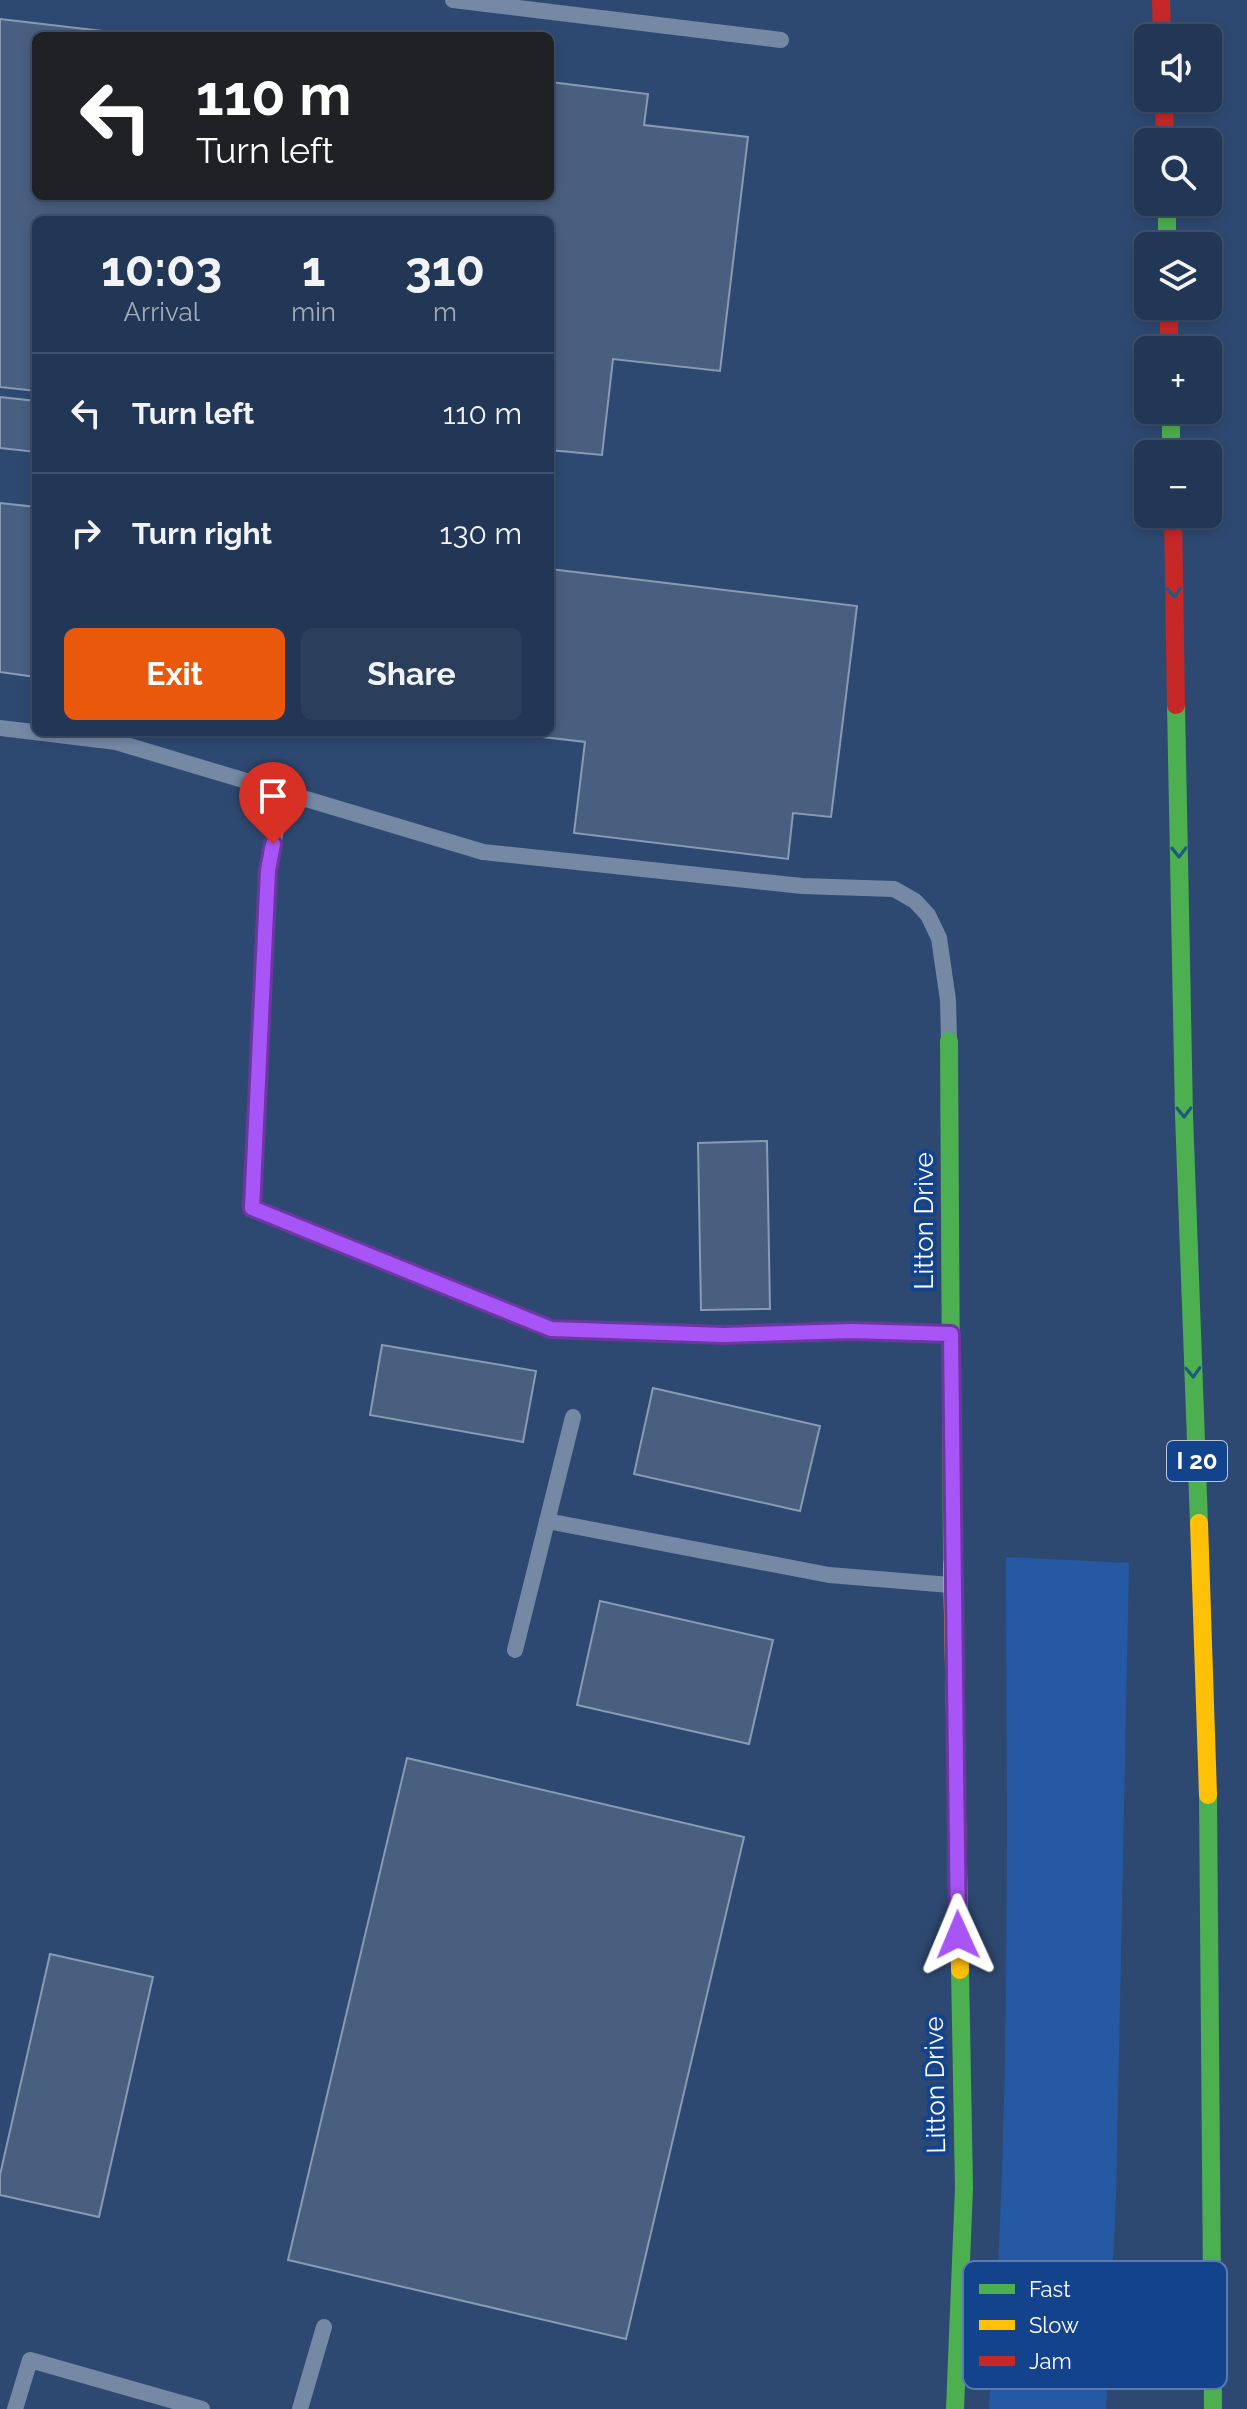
<!DOCTYPE html>
<meta charset="utf-8">
<style>
body{margin:0;font-family:Raleway,sans-serif;background:#2a3f5b;color:#f1f3f6;height:100vh;display:flex;flex-direction:column;font-size:30px;white-space:nowrap}
*{box-sizing:border-box;margin:0}
p{font-size:26px;color:#a2acb9}
.icon{flex:none;width:44px;height:44px;fill:none;stroke:currentColor;stroke-width:2;stroke-linecap:round;stroke-linejoin:round}
.map{position:relative;flex:1;overflow:hidden}
.panel{position:absolute;left:32px;top:216px;width:522px;height:520px;display:flex;flex-direction:column;background:#223755;border-radius:12px;box-shadow:0 4px 12px #0003,0 0 0 2px #3f516c}
.panel>*{flex:none}
.top-card{position:absolute;left:32px;top:32px;width:522px;height:168px;border-radius:12px;box-shadow:0 4px 12px #0003,0 0 0 2px #3f516c;background:#202124;color:#fff;overflow:hidden}
.controls{position:absolute;left:1134px;top:24px;display:grid;gap:16px}
.controls a{display:grid;place-items:center;width:88px;height:88px;border-radius:12px;background:#223755;box-shadow:0 4px 12px #0003,0 0 0 2px #3f516c;font-size:40px}
.pin{position:absolute;display:grid;place-items:center;width:68px;height:68px;color:#fff;margin:-82px -34px;border-radius:50% 50% 50% 0;rotate:-45deg;box-shadow:0 0 8px #0007}
.pin .icon{rotate:45deg}
.me{position:absolute;width:88px;margin:-44px;rotate:359deg;stroke-linejoin:round;filter:drop-shadow(0 0 6px #0008)}
.turn{display:flex;align-items:center;gap:28px;height:168px;padding:0 32px;font-size:36px}
.turn .icon{width:104px;height:104px;stroke-width:2.5}
.turn b{display:block;font-size:56px;line-height:68px}
.eta{display:flex;justify-content:space-evenly;align-items:center;height:136px;text-align:center}
.eta b{font-size:48px;font-weight:700;line-height:56px}
.cta{display:flex;gap:16px;margin-top:auto;padding:16px 32px}
.cta a{flex:1;height:92px;border-radius:12px;background:#ea580c;color:#fff;font-size:32px;font-weight:700;line-height:92px;text-align:center}
.cta a+a{background:#2a3f5b;color:#f1f3f6}
ul{padding:0;list-style:none}
li{display:flex;align-items:center;gap:24px;height:120px;padding:0 32px;border-top:2px solid #3f516c}
li div{flex:1}
li b{display:block;font-size:30px}
li em{font-style:normal}
.map>svg:first-child{display:block}
</style>
<div class="map">
<svg width="1247" height="2409" viewBox="0 0 1247 2409">
<rect width="100%" height="100%" fill="#2e4971"/>
<!-- green -->
<path fill="#2659a3" d="M1006 1557 1129 1563 1116 2197 1106 2409H989C1011 2126 1007 1841 1006 1557Z"/>
<!-- building -->
<g fill="#495f7f" stroke="#899ab3" stroke-width="2">
<polygon points="0,19 145,36 36,36 36,196 550,196 550,82 648,94 644,125 748,137 720,371 613,359 602,455 550,450 550,220 36,220 36,391 0,387"/>
<polygon points="0,397 36,401 36,452 0,448"/>
<polygon points="0,503 36,507 36,677 0,672"/>
<polygon points="550,569 857,606 831,817 793,813 788,859 574,833 585,742 499,732 550,732"/>
<polygon points="767,1141 770,1309 701,1310 698,1143"/>
<polygon points="382,1345 536,1371 523,1442 370,1415"/>
<polygon points="653,1388 820,1426 800,1511 634,1474"/>
<polygon points="600,1601 773,1640 749,1744 577,1705"/>
<polygon points="407,1758 744,1837 626,2339 288,2260"/>
<polygon points="50,1954 153,1977 99,2217 0,2195 0,2175"/>
</g>
<g fill="none" stroke-linecap="round" stroke-linejoin="round">
<!-- lane -->
<g stroke="#7589a5" stroke-width="16">
<polyline points="453,0 781,40"/>
<polyline points="0,728 116,742 483,852 802,886 894,889 915,901 928,915 939,938 948,1000 949,1040"/>
<polyline points="284,792 268,870 252,1208 551,1329 724,1335 852,1331 949,1334"/>
<polyline points="547,1521 829,1575 950,1585"/>
<polyline points="515,1650 573,1417"/>
<polyline points="15,2409 30,2360 202,2409"/>
<polyline points="300,2409 324,2327"/>
</g>
<!-- fast -->
<g stroke="#4caf50" stroke-width="18">
<polyline points="1167,202 1167,246"/>
<polyline points="1171,410 1171,454"/>
<polyline points="1176,705 1184,1115 1199,1523"/>
<polyline points="949,1041 952,1565"/>
<polyline points="1208,1795 1213,2409"/>
<polyline points="955,2409 964,2188 960,1970"/>
</g>
<!-- slow -->
<g stroke="#ffc107" stroke-width="18">
<polyline points="1199,1523 1208,1795"/>
<polyline points="952,1565 960,1970"/>
</g>
<!-- jam -->
<g stroke="#c62828" stroke-width="18">
<polyline points="1161,0 1162,38"/>
<polyline points="1164,98 1165,142"/>
<polyline points="1169,306 1169,350"/>
<polyline points="1173,514 1176,705"/>
</g>
</g>
<!-- one-way arrows -->
<defs><path id="oneway-chevron" d="M-2-3.5L2.5 0L-2 3.5" fill="none" stroke-width="1.6" stroke-linecap="round" stroke-linejoin="round" transform="scale(2)"/></defs>
<g stroke="#1e5980">
<use href="#oneway-chevron" transform="translate(1174 592) rotate(89)"/>
<use href="#oneway-chevron" transform="translate(1179 852) rotate(89)"/>
<use href="#oneway-chevron" transform="translate(1184 1112) rotate(89)"/>
<use href="#oneway-chevron" transform="translate(1193 1372) rotate(88)"/>
</g>
<g fill="none" stroke-linecap="round" stroke-linejoin="round">
<!-- route casing -->
<g stroke="#6d37a1" stroke-width="20">
<polyline id="route" points="273,844 268,870 252,1208 551,1329 724,1335 852,1331 951,1334 958,1935"/>
</g>
<!-- route -->
<use href="#route" stroke="#a855f7" stroke-width="14"/>
</g>
<g text-anchor="middle" stroke-width="8" stroke-linejoin="round" paint-order="stroke">
<!-- shield labels -->
<rect fill="#13438c" stroke="#b8c7dc" stroke-width="2" x="1167" y="1441" width="60" height="40" rx="6"/>
<g font-size="24" font-weight="bold" fill="#fff">
<text x="1197" y="1469">I 20</text>
</g>
<!-- street labels -->
<g font-size="26" fill="#fff" stroke="#13438c">
<text transform="translate(924 1221) rotate(-90)" y="9">Litton Drive</text>
<text transform="translate(935 2085) rotate(-91)" y="9">Litton Drive</text>
</g>
</g>
<!-- legend -->
<rect x="963" y="2261" width="264" height="128" rx="12" fill="#13438c" stroke="#5a7bae" stroke-width="2"/>
<rect x="979" y="2284" width="36" height="10" fill="#4caf50"/>
<rect x="979" y="2320" width="36" height="10" fill="#ffc107"/>
<rect x="979" y="2356" width="36" height="10" fill="#c62828"/>
<g font-size="22" fill="#fff">
<text x="1029" y="2297">Fast</text>
<text x="1029" y="2333">Slow</text>
<text x="1029" y="2369">Jam</text>
</g>
</svg>
<div class="controls">
<a><svg class="icon" aria-label="sound" viewBox="0 0 24 24"><path d="M4 9h4l5-4v14l-5-4H4zM17 9q2 3 0 6"/></svg></a>
<a><svg class="icon" aria-label="search" viewBox="0 0 24 24"><circle cx="10" cy="10" r="6"/><path d="M15 15l6 6"/></svg></a>
<a><svg class="icon" aria-label="layers" viewBox="0 0 24 24"><path d="M12 4l9 5-9 5-9-5zM3 14l9 5 9-5"/></svg></a>
<a>+</a>
<a>−</a>
</div>
<div class="pin" style="left:273px;top:844px;background:#d93025"><svg class="icon" aria-label="arrive" viewBox="0 0 24 24"><path d="M6 21V4h12l-3 4 3 4H6"/></svg></div>
<svg class="me" style="left:958px;top:1935px" viewBox="-20 -20 40 40"><path d="M0-17L14 15 0 8-14 15z" fill="#a855f7" stroke="#fff" stroke-width="4"/></svg>
<div class="top-card">
<div class="turn"><svg class="icon" aria-label="left" viewBox="0 0 24 24"><path d="M17 20v-9H6M10 6l-5 5 5 5"/></svg><div><b>110 m</b>Turn left</div></div>
</div>
<section class="panel">
<div class="eta">
<div><b>10:03</b><p>Arrival</p></div>
<div><b>1</b><p>min</p></div>
<div><b>310</b><p>m</p></div>
</div>
<ul>
<li><svg class="icon" aria-label="left" viewBox="0 0 24 24"><path d="M17 20v-9H6M10 6l-5 5 5 5"/></svg><div><b>Turn left</b></div><em>110 m</em></li>
<li><svg class="icon" aria-label="right" viewBox="0 0 24 24"><path d="M7 20v-9h11M14 6l5 5-5 5"/></svg><div><b>Turn right</b></div><em>130 m</em></li>
</ul>
<div class="cta"><a>Exit</a><a>Share</a></div>
</section>
</div>
